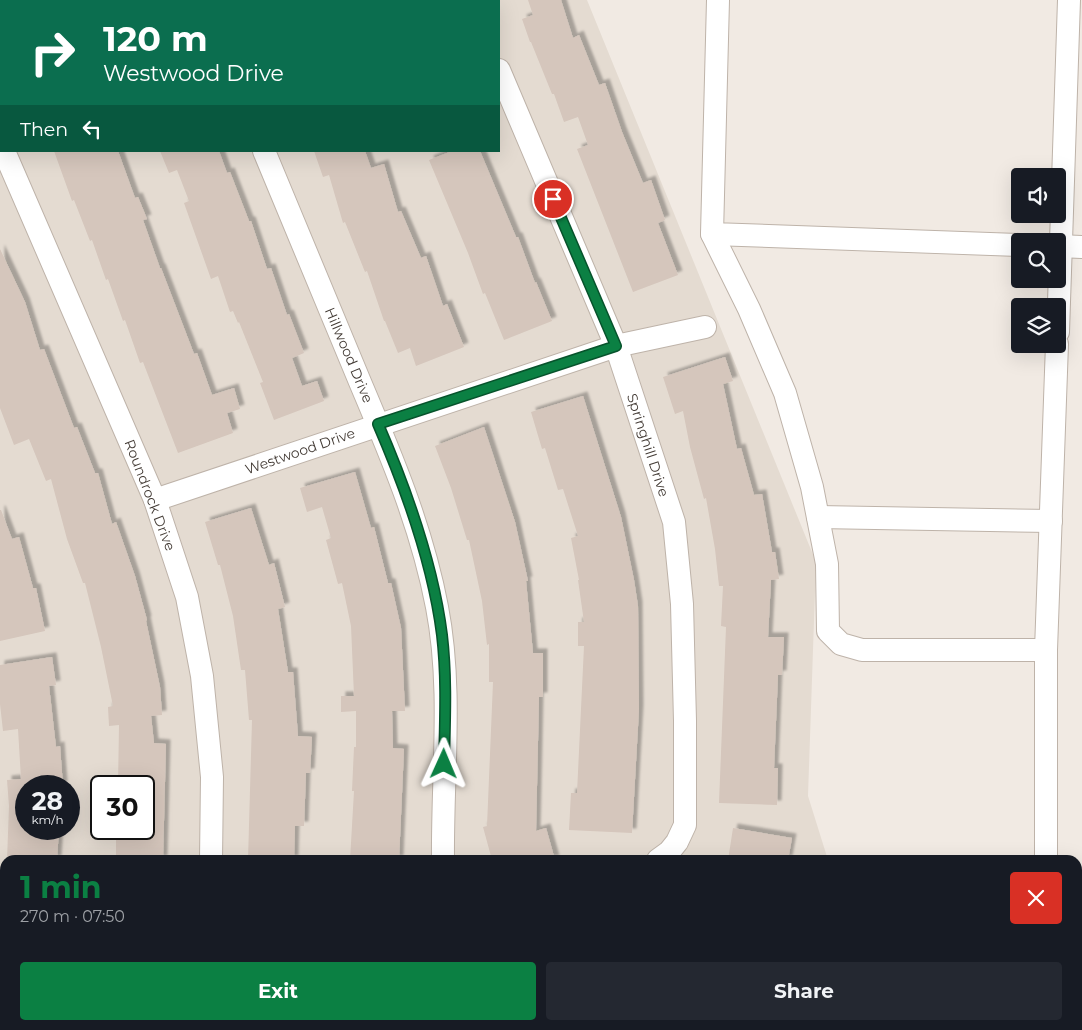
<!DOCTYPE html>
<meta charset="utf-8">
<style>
body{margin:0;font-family:Montserrat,sans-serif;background:#242831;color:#f1f3f6;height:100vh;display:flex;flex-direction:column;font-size:19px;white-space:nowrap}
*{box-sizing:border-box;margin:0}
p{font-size:16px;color:#9ea1a6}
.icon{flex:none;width:28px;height:28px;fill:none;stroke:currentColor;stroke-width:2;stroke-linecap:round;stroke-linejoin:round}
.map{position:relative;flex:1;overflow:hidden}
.drawer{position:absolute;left:0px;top:855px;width:1082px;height:175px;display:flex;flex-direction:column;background:#171b24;border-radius:15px 15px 0 0;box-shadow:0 5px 20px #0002}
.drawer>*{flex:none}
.hud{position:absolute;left:0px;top:0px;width:500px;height:152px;box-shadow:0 5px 20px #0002;background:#0b6e4f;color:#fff;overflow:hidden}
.fabs{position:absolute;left:1011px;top:168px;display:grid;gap:10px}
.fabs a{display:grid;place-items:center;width:55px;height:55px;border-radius:5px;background:#171b24;box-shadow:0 5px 20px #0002;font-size:25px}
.speed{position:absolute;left:15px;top:775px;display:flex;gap:10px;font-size:25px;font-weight:700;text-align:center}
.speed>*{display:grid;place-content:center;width:65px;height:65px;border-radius:50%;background:#171b24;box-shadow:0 5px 20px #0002;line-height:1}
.speed small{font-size:12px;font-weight:400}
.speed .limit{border:2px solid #111;border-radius:8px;background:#fff;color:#111}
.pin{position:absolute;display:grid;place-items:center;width:42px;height:42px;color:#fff;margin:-21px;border:2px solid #fff;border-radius:50%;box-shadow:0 1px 5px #0007}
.me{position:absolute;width:55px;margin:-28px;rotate:1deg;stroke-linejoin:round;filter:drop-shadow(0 0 4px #0008)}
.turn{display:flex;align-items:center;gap:18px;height:105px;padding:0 20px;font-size:22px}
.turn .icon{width:65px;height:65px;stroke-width:2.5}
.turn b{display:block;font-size:35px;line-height:42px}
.then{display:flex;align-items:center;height:48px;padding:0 20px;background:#0003;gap:10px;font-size:19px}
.round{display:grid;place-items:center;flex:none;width:52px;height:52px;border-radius:5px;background:#242831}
.overview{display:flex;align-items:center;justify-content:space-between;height:85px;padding:0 20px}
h1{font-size:30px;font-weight:700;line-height:38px;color:#0b8043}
.button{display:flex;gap:10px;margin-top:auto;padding:10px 20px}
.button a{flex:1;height:58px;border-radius:5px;background:#0b8043;color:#fff;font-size:20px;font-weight:700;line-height:58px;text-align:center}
.button a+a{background:#242831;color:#f1f3f6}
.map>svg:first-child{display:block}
</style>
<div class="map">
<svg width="1082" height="1030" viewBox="0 0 1082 1030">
<defs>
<filter id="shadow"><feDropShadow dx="4.5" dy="-4.5" stdDeviation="1" flood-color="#0004"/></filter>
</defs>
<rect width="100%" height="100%" fill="#f1eae3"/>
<!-- residential -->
<path fill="#e4dbd1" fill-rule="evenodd" d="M0 0H587L816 562 808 796 828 860H5V1025H876L877 1030H0ZM1 1H499V151H1ZM26 786H69V829H26ZM101 786H144V829H101Z"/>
<!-- building -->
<g fill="#d5c6bc" filter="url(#shadow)">
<polygon points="528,0 561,0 573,38 579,35 599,85 605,83 622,132 643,183 651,180 665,220 658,223 678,275 633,292 577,149 588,145 578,117 564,122 554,94 552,94 531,42 530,42 522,19 533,15"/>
<polygon points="54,151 118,151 135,198 138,197 147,219 143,220 160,268 161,268 194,354 197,353 212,395 234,388 240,409 227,413 233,433 178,453 143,362 140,363 125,320 123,321 108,279 106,280 92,240 90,241 74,200 72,201"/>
<polygon points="160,151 219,151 227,173 230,172 249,221 251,221 267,269 271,268 287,315 289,314 304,353 292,358 302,386 317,381 324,401 274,420 260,383 263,382 239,322 238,323 233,311 230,312 218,276 211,279 184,203 189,201 177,170 169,173"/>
<polygon points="314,151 365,151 371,168 384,164 398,212 401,211 421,258 426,256 443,306 447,304 464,347 416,366 410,348 398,353 385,321 384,321 367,271 365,272 345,222 343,223 329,175 323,177"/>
<polygon points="452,151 480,151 516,237 518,237 535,283 536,282 552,321 504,340 485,293 483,294 468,253 429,160"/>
<polygon points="0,249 25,302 40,350 44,349 74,428 77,427 95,473 98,473 112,524 116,522 135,576 147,620 146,621 160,687 162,715 151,716 154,743 166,744 163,860 116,860 116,829 144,829 144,786 118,786 119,725 109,726 108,707 113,706 101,647 85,583 83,583 67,539 51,479 46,481 29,439 14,445 0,408"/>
<polygon points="725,357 733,381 723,384 737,449 741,448 754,495 762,494 772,552 775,552 779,579 771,580 768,637 784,637 782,675 778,675 774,768 778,768 777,805 719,803 726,627 721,626 723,586 719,586 715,549 706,498 704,499 690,447 683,411 675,414 663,377"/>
<polygon points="583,396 621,517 634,580 638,606 639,709 632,833 569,830 571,793 577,793 584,646 578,646 578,622 584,622 578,580 579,580 571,538 578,536 563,489 558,490 545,448 542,449 531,412"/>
<polygon points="484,427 515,522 528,581 526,581 533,653 543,653 543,697 539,697 536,831 546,828 555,860 492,860 483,827 487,826 493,682 489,682 489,644 487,645 482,601 469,540 467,540 451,488 435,446"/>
<polygon points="355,472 371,528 374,527 388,583 391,583 401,628 405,711 392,711 393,748 404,749 399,860 350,860 354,791 352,791 354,747 356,747 356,711 341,712 341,696 354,696 351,626 342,583 338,584 326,540 331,538 322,507 307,512 300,488"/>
<polygon points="251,508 269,565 274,563 285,607 278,609 288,672 293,672 298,736 312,737 310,773 306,773 304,826 295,826 294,860 248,860 252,720 249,720 245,670 241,670 233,616 220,565 218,565 205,522"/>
<polygon points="0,510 1,510 12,539 19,537 33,588 36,588 45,631 0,641"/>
<polygon points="52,657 56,685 49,686 56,747 60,746 63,786 26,786 26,829 59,829 57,860 7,860 9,806 7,780 21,779 18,729 3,731 0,704 0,665"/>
<polygon points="733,828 792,838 788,860 728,860"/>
</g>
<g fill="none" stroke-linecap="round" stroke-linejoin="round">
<!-- minor casing -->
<g stroke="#beb3a9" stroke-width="24">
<g id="minor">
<polyline points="201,0 202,1"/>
<polyline points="469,0 469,1"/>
<polyline points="718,0 712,234 1020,245"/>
<polyline points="499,70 616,346 674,522 682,604 685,721 685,825 677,842 669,852 658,860"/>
<polyline points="4,151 155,500 187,597 202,676 212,777 211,860"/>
<path d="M264 151C296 228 328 305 360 382 391 455 422 528 437 607 453 690 442 776 443 860"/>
<polyline points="712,234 749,309 785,393 812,487 827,564 828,631 841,644 862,650 1046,650"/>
<polyline points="1058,246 1082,247"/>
<polyline points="1058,332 1069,0"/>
<polyline points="155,500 616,346 705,327"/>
<polyline points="818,517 1051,521"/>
<polyline points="1046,860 1046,650 1057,344"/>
<polyline points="0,979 5,979"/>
<polyline points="1078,1002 1082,1002"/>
<polyline points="206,1030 206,1025"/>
<polyline points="914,1030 933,1025"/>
</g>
</g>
<!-- minor -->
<use href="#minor" stroke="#fff" stroke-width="22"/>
</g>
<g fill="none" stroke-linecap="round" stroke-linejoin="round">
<!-- route casing -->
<g stroke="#07532c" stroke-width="12">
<path id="route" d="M444 764C445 720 447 678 442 635 433 563 407 491 378 424L616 346 553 199"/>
</g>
<!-- route -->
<use href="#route" stroke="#0b8043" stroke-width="9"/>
</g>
<g text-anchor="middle" stroke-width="4" stroke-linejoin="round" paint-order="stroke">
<!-- street labels -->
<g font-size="14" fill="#423a34" stroke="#fff">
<text transform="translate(349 355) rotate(67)" y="5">Hillwood Drive</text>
<text transform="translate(648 445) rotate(72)" y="5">Springhill Drive</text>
<text transform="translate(300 451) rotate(-19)" y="5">Westwood Drive</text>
<text transform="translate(150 495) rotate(69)" y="5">Roundrock Drive</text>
</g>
</g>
</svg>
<div class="fabs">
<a><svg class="icon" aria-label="sound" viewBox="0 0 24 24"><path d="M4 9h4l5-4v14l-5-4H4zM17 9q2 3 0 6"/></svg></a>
<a><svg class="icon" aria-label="search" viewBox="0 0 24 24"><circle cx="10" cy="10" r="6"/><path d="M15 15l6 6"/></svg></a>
<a><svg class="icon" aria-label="layers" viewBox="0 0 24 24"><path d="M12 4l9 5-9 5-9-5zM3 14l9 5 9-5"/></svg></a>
</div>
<div class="speed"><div>28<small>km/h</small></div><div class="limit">30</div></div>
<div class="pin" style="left:553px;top:199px;background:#d93025"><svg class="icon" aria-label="arrive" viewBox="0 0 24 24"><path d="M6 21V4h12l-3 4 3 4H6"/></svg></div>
<svg class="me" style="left:444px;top:764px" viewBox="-20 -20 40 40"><path d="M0-17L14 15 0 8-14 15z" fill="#0b8043" stroke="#fff" stroke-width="4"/></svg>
<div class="hud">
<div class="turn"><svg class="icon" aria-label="right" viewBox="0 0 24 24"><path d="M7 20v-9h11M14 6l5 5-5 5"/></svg><div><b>120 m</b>Westwood Drive</div></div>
<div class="then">Then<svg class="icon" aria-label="left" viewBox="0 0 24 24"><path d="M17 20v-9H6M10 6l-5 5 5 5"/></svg></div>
</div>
<section class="drawer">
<div class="overview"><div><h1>1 min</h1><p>270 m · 07:50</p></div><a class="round" style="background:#d93025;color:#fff"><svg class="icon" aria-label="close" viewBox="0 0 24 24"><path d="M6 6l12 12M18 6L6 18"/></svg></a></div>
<div class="button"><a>Exit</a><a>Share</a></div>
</section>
</div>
